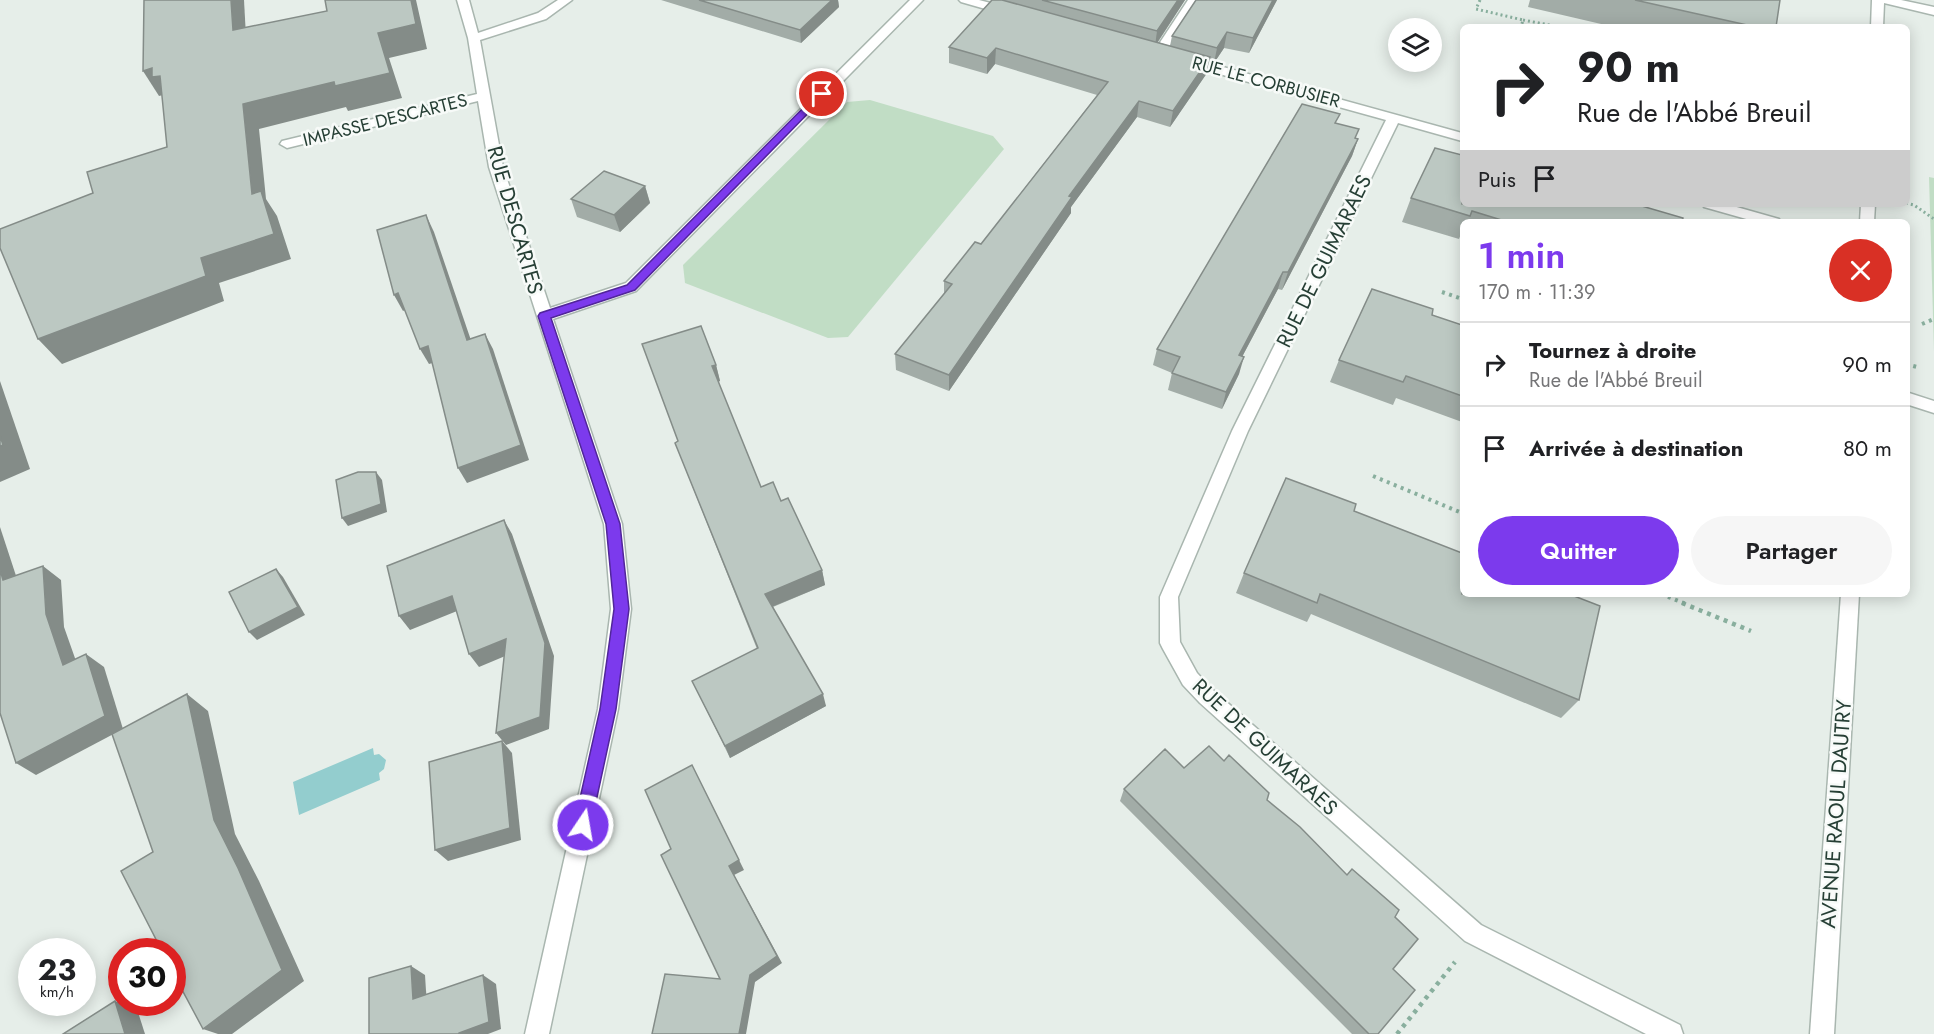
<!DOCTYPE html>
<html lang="fr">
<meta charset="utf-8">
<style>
body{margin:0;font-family:Jost,sans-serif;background:#f6f6f6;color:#202124;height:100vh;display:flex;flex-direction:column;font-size:22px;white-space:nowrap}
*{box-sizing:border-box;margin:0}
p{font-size:20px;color:#757577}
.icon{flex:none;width:33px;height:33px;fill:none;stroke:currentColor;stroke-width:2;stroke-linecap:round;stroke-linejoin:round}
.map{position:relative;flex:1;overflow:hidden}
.drawer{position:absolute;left:1460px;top:219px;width:450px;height:378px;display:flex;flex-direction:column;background:#fff;border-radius:9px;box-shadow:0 3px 15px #0003}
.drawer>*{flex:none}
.guide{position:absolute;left:1460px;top:24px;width:450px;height:183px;border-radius:9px;box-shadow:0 3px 15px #0003;background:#fff;color:#202124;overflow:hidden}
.controls{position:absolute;left:1388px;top:18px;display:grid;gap:12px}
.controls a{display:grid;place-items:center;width:54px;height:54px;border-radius:50%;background:#fff;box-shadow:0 3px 15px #0003;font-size:30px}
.speed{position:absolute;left:18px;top:938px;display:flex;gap:12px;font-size:30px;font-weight:700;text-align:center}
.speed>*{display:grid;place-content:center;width:78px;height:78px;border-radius:50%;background:#fff;box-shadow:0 3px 15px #0003;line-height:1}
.speed small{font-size:15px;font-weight:400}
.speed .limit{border:9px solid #d22;background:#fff;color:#111}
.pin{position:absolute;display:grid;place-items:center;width:51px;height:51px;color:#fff;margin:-26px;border:3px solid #fff;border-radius:50%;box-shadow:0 2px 6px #0007}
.me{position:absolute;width:66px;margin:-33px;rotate:12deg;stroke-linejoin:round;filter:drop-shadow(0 0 4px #0008)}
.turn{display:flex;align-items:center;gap:21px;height:126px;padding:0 18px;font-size:27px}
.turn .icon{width:78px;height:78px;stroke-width:2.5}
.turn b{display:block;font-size:42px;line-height:51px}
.then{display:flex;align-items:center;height:57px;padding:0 18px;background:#0003;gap:12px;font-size:22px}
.round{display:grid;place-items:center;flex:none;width:63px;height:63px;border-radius:32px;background:#f6f6f6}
.head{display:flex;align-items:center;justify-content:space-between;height:102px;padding:0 18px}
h1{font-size:36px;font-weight:600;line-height:45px;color:#7c3aed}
.primary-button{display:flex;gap:12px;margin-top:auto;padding:12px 18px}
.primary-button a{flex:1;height:69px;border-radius:36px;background:#7c3aed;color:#fff;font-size:24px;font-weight:600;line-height:69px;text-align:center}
.primary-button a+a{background:#f6f6f6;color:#202124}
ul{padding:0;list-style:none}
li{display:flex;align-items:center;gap:18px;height:84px;padding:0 18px;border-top:2px solid #e0e0e0}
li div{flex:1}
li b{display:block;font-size:22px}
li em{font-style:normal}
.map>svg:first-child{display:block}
</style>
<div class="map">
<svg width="1934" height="1034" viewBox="0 0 1934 1034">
<rect width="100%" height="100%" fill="#e6eee9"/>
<!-- green -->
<g fill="#c1ddc5">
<polygon points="870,100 993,136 1004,149 848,337 828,338 685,283 683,265 847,102"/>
<polygon points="1929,177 1934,178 1934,351"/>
</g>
<!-- water -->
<polygon fill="#93cdce" points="373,748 374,755 379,754 386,760 384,769 379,773 380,780 299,815 293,782"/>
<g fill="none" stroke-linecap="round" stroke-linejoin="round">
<!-- street casing -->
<g stroke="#a9b6af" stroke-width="3">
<g id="street">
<polygon points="457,0 469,0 478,33 538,13 558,0 572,0 546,19 480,40 503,167 550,308 626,283 910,0 923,0 636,291 553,319 622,524 631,609 618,709 549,1034 525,1034 598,709 611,609 604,524 489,167 478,101 287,148 280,144 282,141 477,94 468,38"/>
<polygon points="959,0 979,0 1014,9 1016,12 1010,16 961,2"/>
<polygon points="1188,0 1200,0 1163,56 1155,56 1153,53"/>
<polygon points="1872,0 1901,0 1934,7 1934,15 1884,3 1883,27 1871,27"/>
<polygon points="1187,57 1462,133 1462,141 1398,123 1248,431 1178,597 1180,642 1197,673 1214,691 1481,925 1680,1025 1683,1034 1646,1034 1465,941 1200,703 1183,685 1163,649 1160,643 1160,597 1232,431 1386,120 1183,64 1181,61 1183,58"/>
<polygon points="1702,204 1726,204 1779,219 1781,222 1757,222 1704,207"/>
<polygon points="1861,204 1875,204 1874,222 1860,222"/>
<polygon points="1906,392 1934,401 1934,413 1906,404"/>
<polygon points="1841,594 1859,594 1834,1034 1810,1034"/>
</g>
</g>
<!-- path-far2 -->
<g stroke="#89af9e" stroke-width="3" stroke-dasharray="2 3" stroke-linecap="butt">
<polyline points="1480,0 1476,9 1523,20 1521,27"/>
<polyline points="1523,20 1560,27"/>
<polyline points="1906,203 1914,205 1934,219"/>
</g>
<!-- path-far1 -->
<g stroke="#89af9e" stroke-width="4" stroke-dasharray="3 4.5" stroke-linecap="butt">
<polyline points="1442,292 1462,299"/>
<polyline points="1922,324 1934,319"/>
<polyline points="1906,364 1917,367"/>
<polyline points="1373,476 1462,513"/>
<polyline points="1661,594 1686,604"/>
</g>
<!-- path -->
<g stroke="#89af9e" stroke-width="4.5" stroke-dasharray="4 5" stroke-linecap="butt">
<polyline points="1682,603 1751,631"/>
<polyline points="1397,1034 1455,962"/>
</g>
<!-- street -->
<use href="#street" fill="#fff" fill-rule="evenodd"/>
</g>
<!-- wall -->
<g fill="#a2aca7">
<polygon points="661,0 838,0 839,7 801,43"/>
<polygon points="992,0 1185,0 1158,42 1170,46 1172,36 1196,0 1277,0 1249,53 1224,48 1214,63 1209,62 1207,73 1170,127 1137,117 1071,207 1071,213 949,391 896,370 895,354 944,294 944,281 981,244 1097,95 995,64 987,74 949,63 949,47"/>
<polygon points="1530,0 1780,0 1776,27 1614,27 1528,7"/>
<polygon points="1337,123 1355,138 1358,139 1352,156 1282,290 1278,289 1242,357 1239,374 1222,409 1168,390 1172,373 1153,365 1157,349"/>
<polygon points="645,186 650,203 620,232 577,217 571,199"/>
<polygon points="1411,198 1682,222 1462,222 1462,235 1461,234 1459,239 1402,222"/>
<polygon points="1432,315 1462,325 1462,422 1396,398 1393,405 1330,382 1339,360"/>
<polygon points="716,365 720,381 718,382 761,487 781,501 822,570 825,585 773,607 826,706 730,758 692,681 757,649 681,458 675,443 678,442"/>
<polygon points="1354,511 1579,700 1561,718 1311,614 1307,622 1236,593 1244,573"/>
<polygon points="1224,761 1347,875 1395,917 1393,969 1378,1034 1352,1034 1120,801 1124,789"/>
</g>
<!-- shaded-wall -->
<g fill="#848c88">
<polygon points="231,0 244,0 247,55 233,30"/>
<polygon points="411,0 416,0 427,49 389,58 402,98 348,111 346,107 259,129 266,199 277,216 291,259 219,283 224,301 62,364 38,339 201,258 252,194 243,104 378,33"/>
<polygon points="832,0 838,0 839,7 801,43 800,30"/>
<polygon points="1178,0 1185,0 1155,46 1157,31"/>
<polygon points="1273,0 1277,0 1249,53 1253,38"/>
<polygon points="1227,32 1224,48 1214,63 1217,48"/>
<polygon points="996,48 995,64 987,74 987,58"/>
<polygon points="1210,57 1207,73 1170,127 1173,111"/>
<polygon points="152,68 160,76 163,95 159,96 143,71"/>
<polygon points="1139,101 1137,117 1071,207 1071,213 949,391 949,375 1069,196"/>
<polygon points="1358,139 1352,156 1282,290 1288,272"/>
<polygon points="645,186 650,203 620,232 614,215"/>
<polygon points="426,215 434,232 476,355 467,340"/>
<polygon points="1283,272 1278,289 1234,372 1239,355"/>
<polygon points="398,293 407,309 403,311 394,295"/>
<polygon points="485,334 493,349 529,460 467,483 458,468"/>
<polygon points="428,346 436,362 429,364 420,349"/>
<polygon points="1244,357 1239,374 1222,409 1226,392"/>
<polygon points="716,365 720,381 717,382 712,366"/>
<polygon points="0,381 30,469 0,482"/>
<polygon points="376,472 382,480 387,512 348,526 342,518"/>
<polygon points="504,520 512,534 554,656 549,729 506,745 496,733 540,717"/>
<polygon points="0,527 22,594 3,580 0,570"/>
<polygon points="43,566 61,580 64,627 82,678 63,665 46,614"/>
<polygon points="276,569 283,577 305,615 257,640 249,632"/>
<polygon points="822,570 825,585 769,608 765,594"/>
<polygon points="452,596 462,609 410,630 399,616"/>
<polygon points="506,639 515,652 479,667 469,654"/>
<polygon points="86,654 104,667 123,729 36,775 16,763"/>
<polygon points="187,694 208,711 235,834 259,881 304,981 232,1034 218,1034 203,1029 214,820"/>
<polygon points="823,694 826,706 730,758 725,746"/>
<polygon points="502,741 512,753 521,840 448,861 435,850"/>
<polygon points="692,765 744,870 734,875 782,963 755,982 746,1034 739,1034 729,866"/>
<polygon points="411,966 425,975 427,1006 413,999"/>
<polygon points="483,975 496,984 501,1029 488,1034 459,1034"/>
<polygon points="115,1001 137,1009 145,1034 125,1034"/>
</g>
<!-- building -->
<g fill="#bcc8c2" stroke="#848c88" stroke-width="1.5">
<polygon points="144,0 231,0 233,30 327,11 325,0 411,0 416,24 378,33 390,73 335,86 334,82 243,104 252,194 261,191 274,234 201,258 206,276 38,339 0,248 0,229 93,193 87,172 167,147 160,76 152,77 152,68 143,71"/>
<polygon points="699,0 832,0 800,30"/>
<polygon points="992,0 1002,0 1210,57 1173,111 1139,101 1069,196 1072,197 949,375 895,354 952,284 944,281 975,242 981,244 1108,82 996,48 987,58 949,47"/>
<polygon points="1042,0 1178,0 1157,31"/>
<polygon points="1196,0 1273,0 1253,38 1227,32 1217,48 1172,36"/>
<polygon points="1635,0 1780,0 1776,27 1756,27"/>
<polygon points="1302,104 1340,114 1335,123 1359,129 1355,138 1358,139 1288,272 1283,272 1239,355 1244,357 1226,392 1172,373 1180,357 1157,349"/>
<polygon points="1435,148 1462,155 1462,204 1635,204 1683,218 1682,222 1508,222 1472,211 1470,216 1411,198"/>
<polygon points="604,171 645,186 614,215 571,199"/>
<polygon points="426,215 467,340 485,334 521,445 458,468 428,346 420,349 398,293 394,295 377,230"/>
<polygon points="1372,289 1433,309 1432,315 1462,325 1462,396 1406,376 1403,382 1339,360"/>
<polygon points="701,326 716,365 712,366 761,487 773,482 781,501 788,498 822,570 765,594 823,694 725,746 692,681 758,648 675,443 678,441 642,344"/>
<polygon points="0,436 3,445 0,446"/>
<polygon points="358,472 376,472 381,504 342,518 336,480"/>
<polygon points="1286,478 1356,504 1354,511 1462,553 1462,594 1569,594 1600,606 1579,700 1320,594 1317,603 1244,573"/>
<polygon points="504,520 545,643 540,717 496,733 506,639 469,654 452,596 399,616 387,566"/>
<polygon points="43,566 46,614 63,665 86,654 105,716 16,763 0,713 0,570 3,580"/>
<polygon points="276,569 298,607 249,632 229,592"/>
<polygon points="187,694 214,820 238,868 282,970 203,1029 172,971 172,951 162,951 121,871 153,852 112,734"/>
<polygon points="502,741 510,828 435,850 429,762"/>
<polygon points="1209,746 1224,761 1229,755 1269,793 1267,800 1300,827 1347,875 1352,869 1399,910 1395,917 1418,939 1393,969 1415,990 1378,1034 1369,1034 1124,789 1165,749 1184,768"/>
<polygon points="692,765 739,860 729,866 777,956 750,975 739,1034 652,1034 665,974 720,979 661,855 671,849 645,790"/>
<polygon points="411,966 413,999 483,975 489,1022 459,1033 459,1034 369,1034 369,978"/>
<polygon points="115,1001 125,1034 63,1034"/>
</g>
<!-- route -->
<polygon fill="#7c3aed" stroke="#51269a" stroke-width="1.5" points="819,92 827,94 635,290 551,318 620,524 629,609 616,709 591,825 588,831 583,833 577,831 574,825 600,709 614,609 606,524 538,316 540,313 627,285"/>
<g text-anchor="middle" stroke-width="5" stroke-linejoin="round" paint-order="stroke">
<!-- far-street labels -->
<g font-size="18" fill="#263f35" stroke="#f7faf8">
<text transform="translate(1266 82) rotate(15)" y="6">RUE LE CORBUSIER</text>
<text transform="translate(385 120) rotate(-14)" y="6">IMPASSE DESCARTES</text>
</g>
<!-- street labels -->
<g font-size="21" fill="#263f35" stroke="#f7faf8">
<text transform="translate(515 220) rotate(74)" y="7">RUE DESCARTES</text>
<text transform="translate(1324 261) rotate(-64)" y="7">RUE DE GUIMARAES</text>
<text transform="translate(1265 747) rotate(43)" y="7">RUE DE GUIMARAES</text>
<text transform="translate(1836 814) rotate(-86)" y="7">AVENUE RAOUL DAUTRY</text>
</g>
</g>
</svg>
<div class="controls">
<a><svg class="icon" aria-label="layers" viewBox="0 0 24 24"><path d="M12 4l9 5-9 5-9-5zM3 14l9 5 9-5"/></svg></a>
</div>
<div class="speed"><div>23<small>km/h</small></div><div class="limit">30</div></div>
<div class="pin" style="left:822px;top:94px;background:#d93025"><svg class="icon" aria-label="arrive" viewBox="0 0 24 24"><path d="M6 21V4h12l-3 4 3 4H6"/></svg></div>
<svg class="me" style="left:583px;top:825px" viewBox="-20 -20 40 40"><circle r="17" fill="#7c3aed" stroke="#fff" stroke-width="3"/><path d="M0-11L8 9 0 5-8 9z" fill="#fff"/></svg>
<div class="guide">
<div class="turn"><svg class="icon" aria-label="right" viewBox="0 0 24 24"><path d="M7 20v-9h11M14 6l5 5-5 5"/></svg><div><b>90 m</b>Rue de l'Abbé Breuil</div></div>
<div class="then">Puis<svg class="icon" aria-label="arrive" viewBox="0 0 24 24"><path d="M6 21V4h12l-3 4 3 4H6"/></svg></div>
</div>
<section class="drawer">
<div class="head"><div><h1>1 min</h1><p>170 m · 11:39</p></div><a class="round" style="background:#d93025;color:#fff"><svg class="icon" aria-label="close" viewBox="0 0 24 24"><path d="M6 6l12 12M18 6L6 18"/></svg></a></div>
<ul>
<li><svg class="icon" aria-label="right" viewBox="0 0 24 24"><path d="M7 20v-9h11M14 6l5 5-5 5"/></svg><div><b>Tournez à droite</b><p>Rue de l'Abbé Breuil</p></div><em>90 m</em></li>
<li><svg class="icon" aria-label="arrive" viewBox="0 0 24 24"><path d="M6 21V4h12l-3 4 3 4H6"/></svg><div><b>Arrivée à destination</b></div><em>80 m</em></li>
</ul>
<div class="primary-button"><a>Quitter</a><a>Partager</a></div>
</section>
</div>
